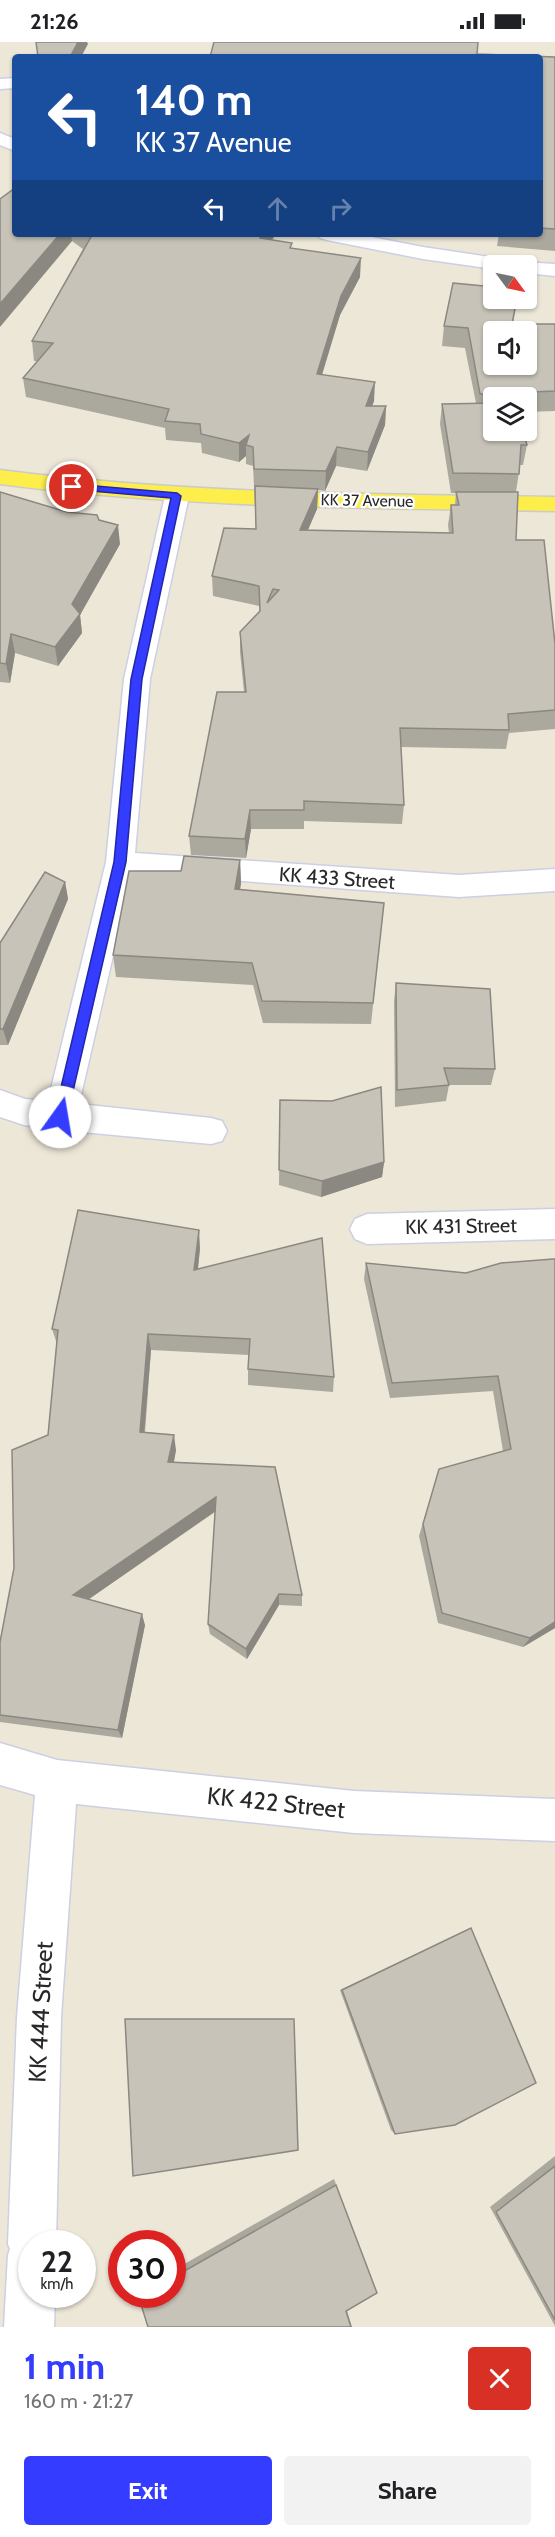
<!DOCTYPE html>
<meta charset="utf-8">
<style>
body{margin:0;font-family:Cabin,sans-serif;background:#f2f2f2;color:#202124;height:100vh;display:flex;flex-direction:column;font-size:22px;white-space:nowrap}
*{box-sizing:border-box;margin:0}
p{font-size:20px;color:#757577}
.icon{flex:none;width:33px;height:33px;fill:none;stroke:currentColor;stroke-width:2;stroke-linecap:round;stroke-linejoin:round}
.map{position:relative;height:2285px;overflow:hidden}
.details{display:flex;flex-direction:column;background:#fff;flex:1}
.details>*{flex:none}
.top-card{position:absolute;left:12px;top:12px;width:531px;height:183px;border-radius:6px;box-shadow:0 2px 4px #0004;background:#1a4fa0;color:#fff;overflow:hidden}
.needle{width:39px;rotate:123deg}
.buttons{position:absolute;left:483px;top:213px;display:grid;gap:12px}
.buttons a{display:grid;place-items:center;width:54px;height:54px;border-radius:6px;background:#fff;box-shadow:0 2px 4px #0004;font-size:30px}
.speed{position:absolute;left:18px;top:2188px;display:flex;gap:12px;font-size:30px;font-weight:700;text-align:center}
.speed>*{display:grid;place-content:center;width:78px;height:78px;border-radius:50%;background:#fff;box-shadow:0 2px 4px #0004;line-height:1}
.speed small{font-size:15px;font-weight:400}
.speed .limit{border:9px solid #d22;background:#fff;color:#111}
.pin{position:absolute;display:grid;place-items:center;width:51px;height:51px;color:#fff;margin:-26px;border:3px solid #fff;border-radius:50%;box-shadow:0 2px 6px #0007}
.me{position:absolute;width:66px;margin:-33px;rotate:13deg;stroke-linejoin:round;filter:drop-shadow(0 0 4px #0008)}
.turn{display:flex;align-items:center;gap:21px;height:126px;padding:0 24px;font-size:27px}
.turn .icon{width:78px;height:78px;stroke-width:2.5}
.turn b{display:block;font-size:42px;line-height:51px}
.lanes{display:flex;align-items:center;height:57px;padding:0 24px;background:#0003;justify-content:center;gap:30px;direction:ltr}
.lanes .off{opacity:.35}
.round{display:grid;place-items:center;flex:none;width:63px;height:63px;border-radius:6px;background:#f2f2f2}
.head{display:flex;align-items:center;justify-content:space-between;height:102px;padding:0 24px}
h1{font-size:36px;font-weight:700;line-height:45px;color:#333cff}
.action{display:flex;gap:12px;margin-top:auto;padding:12px 24px}
.action a{flex:1;height:69px;border-radius:6px;background:#333cff;color:#fff;font-size:24px;font-weight:700;line-height:69px;text-align:center}
.action a+a{background:#f2f2f2;color:#202124}
.status{display:flex;justify-content:space-between;align-items:center;height:42px;padding:0 30px;background:#fff;direction:ltr}
.status svg{height:16px;fill:currentColor}
.map>svg:first-child{display:block}
</style>
<div class="status"><b>21:26</b><svg viewBox="0 0 49 12"><path d="M0 12V9h3v3zM5 12V6h3v6zM10 12V3h3v9zM15 12V0h3v12zM26 1h20v11H26zM47 4h2v5h-2z"/></svg></div>
<div class="map">
<svg width="555" height="2285" viewBox="0 0 555 2285">
<rect width="100%" height="100%" fill="#ede7d8"/>
<g fill="none" stroke-linecap="round" stroke-linejoin="round">
<!-- minor casing -->
<g stroke="#cdcfe3" stroke-width="3">
<g id="minor">
<polygon points="15,36 15,46 0,47 0,37"/>
<polygon points="0,91 15,97 15,109 0,103"/>
<polygon points="317,192 356,192 423,205 523,220 555,222 555,234 526,231 526,224 494,224 494,227 423,217 327,198 320,196"/>
<polygon points="177,447 185,449 189,454 150,637 135,811 459,833 555,827 555,849 459,855 132,831 79,1062 211,1076 222,1079 227,1089 222,1099 211,1102 60,1088 24,1083 0,1075 0,1048 25,1057 48,1059 106,820 124,637 165,454 169,449"/>
<polygon points="555,1167 555,1197 367,1202 355,1197 350,1187 355,1177 367,1172"/>
<polygon points="0,1701 57,1718 354,1749 555,1757 555,1799 354,1791 76,1762 61,1975 56,2202 32,2202 32,2253 55,2253 54,2285 4,2285 8,2213 10,2207 8,2202 17,1975 35,1753 0,1743"/>
</g>
</g>
<!-- major casing -->
<g stroke="#cbcbcb" stroke-width="3">
<path id="major" d="M0 428C184 452 369 452 555 455V469C369 466 184 466 0 442Z"/>
</g>
<!-- minor -->
<use href="#minor" fill="#fff" fill-rule="evenodd"/>
<!-- major -->
<use href="#major" fill="#feee4c" fill-rule="evenodd"/>
</g>
<!-- wall -->
<g fill="#aba89e">
<polygon points="477,12 555,15 555,209 497,204 499,192 540,192 540,15"/>
<polygon points="15,192 276,192 272,198 360,235 340,273 322,333 374,359 372,364 386,364 385,383 367,429 336,424 325,449 318,448 317,467 308,488 449,491 448,483 451,463 455,463 456,451 451,451 440,382 442,362 476,361 465,306 442,304 444,284 517,256 513,282 555,282 555,369 526,370 526,356 494,356 494,388 527,403 523,423 520,423 516,450 516,498 555,602 555,687 509,691 506,707 401,705 404,763 402,782 304,779 304,787 251,787 246,816 191,813 189,794 244,650 240,610 240,590 260,569 259,564 213,554 212,534 256,487 253,424 246,422 246,414 239,420 202,411 201,401 166,398 165,386 26,355 23,336 38,319 34,319 32,299 83,207 72,199"/>
<polygon points="0,450 67,470 99,478 120,502 80,573 82,591 58,624 15,611 10,641 0,640"/>
<polygon points="240,818 241,841 240,848 384,861 371,982 263,981 253,943 116,935 113,913 181,829"/>
<polygon points="65,840 68,857 8,1003 0,1003 0,901"/>
<polygon points="396,941 495,1027 491,1043 449,1043 446,1059 395,1065 394,959"/>
<polygon points="280,1058 384,1120 382,1135 321,1155 279,1143"/>
<polygon points="200,1206 198,1227 334,1335 333,1350 248,1343 248,1327 249,1313 151,1308 145,1391 176,1408 174,1420 302,1553 302,1564 279,1563 247,1617 210,1592 208,1582 215,1470 89,1557 145,1583 122,1696 0,1680 0,1600 48,1393 57,1302 52,1287"/>
<polygon points="555,1217 555,1586 523,1605 438,1581 419,1494 439,1427 503,1409 493,1349 390,1356 364,1237 366,1221 466,1231"/>
<polygon points="471,1886 395,2092 391,2088 340,1948"/>
<polygon points="555,2114 555,2284 490,2165"/>
<polygon points="334,2137 377,2251 347,2269 352,2285 148,2285 139,2256 140,2253 172,2253 172,2229"/>
</g>
<!-- shaded-wall -->
<g fill="#8b8881">
<polygon points="78,0 87,0 88,2 81,15 70,15"/>
<polygon points="60,192 71,192 72,199 0,285 0,262"/>
<polygon points="263,192 276,192 260,215 260,196"/>
<polygon points="361,216 360,235 340,273 316,352 317,332 341,254"/>
<polygon points="375,340 374,359 365,383 366,364"/>
<polygon points="386,364 385,383 367,429 368,410"/>
<polygon points="249,393 246,403 246,414 239,420 239,401"/>
<polygon points="337,405 336,424 325,449 326,429"/>
<polygon points="318,447 317,467 299,508 300,488"/>
<polygon points="118,483 120,502 80,573 82,591 58,624 55,605 72,562"/>
<polygon points="11,592 15,611 10,641 6,622"/>
<polygon points="250,768 251,787 246,816 245,797"/>
<polygon points="240,818 241,841 236,870 235,847"/>
<polygon points="65,840 68,857 8,1003 3,987"/>
<polygon points="384,1120 382,1135 321,1155 322,1139"/>
<polygon points="199,1188 200,1206 196,1245 194,1228"/>
<polygon points="148,1292 151,1308 143,1405 140,1390"/>
<polygon points="174,1393 176,1408 171,1434 168,1420"/>
<polygon points="216,1455 217,1468 79,1564 73,1553"/>
<polygon points="279,1552 279,1563 247,1617 246,1607"/>
<polygon points="142,1572 145,1583 122,1696 118,1688"/>
<polygon points="555,1580 555,1586 523,1605 530,1596"/>
</g>
<!-- building -->
<g fill="#c7c3b8" stroke="#8b8881" stroke-width="1.5" fill-rule="evenodd">
<polygon points="36,0 78,0 70,15 38,15"/>
<polygon points="214,0 478,0 477,12 555,15 555,187 540,186 540,15 210,15"/>
<polygon points="15,146 15,192 60,192 0,262 0,157"/>
<polygon points="87,192 263,192 260,196 292,201 290,206 361,216 341,254 317,332 375,340 366,364 386,364 368,410 337,405 326,429 254,427 253,405 246,403 249,393 239,401 201,392 200,382 165,379 169,367 23,336 53,301 32,299 91,195"/>
<path d="M453 241 494 245V256H517L512 282H555V349L480 352 468 286 444 284ZM494 290H526V322H494Z"/>
<polygon points="494,361 494,388 523,388 527,403 521,403 519,432 453,431 442,362"/>
<path d="M255 444 318 447 300 488 453 491 451 463H459L456 450H518L516 498H544L555 602V668L508 672 509 688 400 686 404 763 304 759V768H250L245 797 189 794 217 650H246L240 590 260 569 259 544 212 534 224 486 256 487ZM273 547 279 548 267 561Z"/>
<polygon points="0,450 67,470 97,473 99,478 118,483 72,562 80,572 55,605 11,592 6,622 0,621"/>
<polygon points="184,814 240,818 235,847 384,861 373,961 262,959 252,921 113,913 129,829 181,829"/>
<polygon points="45,830 65,840 3,987 0,987 0,901"/>
<polygon points="396,941 490,947 495,1027 444,1026 449,1043 397,1048"/>
<polygon points="381,1045 384,1120 322,1139 279,1128 280,1058 332,1059"/>
<polygon points="78,1168 199,1188 194,1228 322,1196 334,1335 248,1327 250,1297 148,1292 140,1390 174,1393 168,1420 275,1425 302,1553 279,1552 246,1607 208,1582 216,1455 73,1553 142,1572 118,1688 0,1673 0,1600 14,1526 12,1408 48,1393 58,1288 52,1287"/>
<polygon points="553,1217 555,1217 555,1580 530,1596 442,1571 423,1482 439,1427 511,1407 498,1334 392,1341 366,1221 466,1231 501,1221"/>
<polygon points="471,1886 536,2041 455,2083 395,2092 342,1948"/>
<polygon points="125,1977 294,1977 298,2108 133,2134"/>
<polygon points="555,2124 555,2278 496,2170"/>
<polygon points="336,2143 377,2251 346,2269 351,2285 148,2285 139,2256 143,2253 172,2253 172,2236"/>
</g>
<!-- route -->
<polygon fill="#333cff" stroke="#2127a6" stroke-width="1.5" points="72,442 177,451 181,454 142,637 126,820 67,1075 60,1080 54,1075 114,820 131,637 171,456 69,447 69,443"/>
<g text-anchor="middle" stroke-width="4.5" stroke-linejoin="round" paint-order="stroke">
<!-- far-street labels -->
<g font-size="16" fill="#282828" stroke="#fff">
<text transform="translate(367 458) rotate(1)" y="6">KK 37 Avenue</text>
</g>
<!-- street labels -->
<g font-size="20" fill="#282828" stroke="#fff">
<text transform="translate(337 836) rotate(4)" y="7">KK 433 Street</text>
<text transform="translate(461 1184) rotate(-1)" y="7">KK 431 Street</text>
</g>
<!-- near-street labels -->
<g font-size="24" fill="#282828" stroke="#fff">
<text transform="translate(276 1761) rotate(6)" y="8">KK 422 Street</text>
<text transform="translate(41 1970) rotate(-87)" y="8">KK 444 Street</text>
</g>
</g>
</svg>
<div class="buttons">
<a><svg class="needle" viewBox="-14 -14 28 28"><path d="M0-13l5 13h-10z" fill="#e53935"/><path d="M0 13l5-13h-10z" fill="#757577"/></svg></a>
<a><svg class="icon" aria-label="sound" viewBox="0 0 24 24"><path d="M4 9h4l5-4v14l-5-4H4zM17 9q2 3 0 6"/></svg></a>
<a><svg class="icon" aria-label="layers" viewBox="0 0 24 24"><path d="M12 4l9 5-9 5-9-5zM3 14l9 5 9-5"/></svg></a>
</div>
<div class="speed"><div>22<small>km/h</small></div><div class="limit">30</div></div>
<div class="pin" style="left:72px;top:445px;background:#d93025"><svg class="icon" aria-label="arrive" viewBox="0 0 24 24"><path d="M6 21V4h12l-3 4 3 4H6"/></svg></div>
<svg class="me" style="left:60px;top:1075px" viewBox="-20 -20 40 40"><circle r="19" fill="#fff"/><path d="M0-13L10 11 0 6-10 11z" fill="#333cff"/></svg>
<div class="top-card">
<div class="turn"><svg class="icon" aria-label="left" viewBox="0 0 24 24"><path d="M17 20v-9H6M10 6l-5 5 5 5"/></svg><div><b>140 m</b>KK 37 Avenue</div></div>
<div class="lanes"><svg class="icon" aria-label="left" viewBox="0 0 24 24"><path d="M17 20v-9H6M10 6l-5 5 5 5"/></svg><svg class="icon off" aria-label="ahead" viewBox="0 0 24 24"><path d="M12 20V5M6 11l6-6 6 6"/></svg><svg class="icon off" aria-label="right" viewBox="0 0 24 24"><path d="M7 20v-9h11M14 6l5 5-5 5"/></svg></div>
</div>
</div>
<section class="details">
<div class="head"><div><h1>1 min</h1><p>160 m · 21:27</p></div><a class="round" style="background:#d93025;color:#fff"><svg class="icon" aria-label="close" viewBox="0 0 24 24"><path d="M6 6l12 12M18 6L6 18"/></svg></a></div>
<div class="action"><a>Exit</a><a>Share</a></div>
</section>
